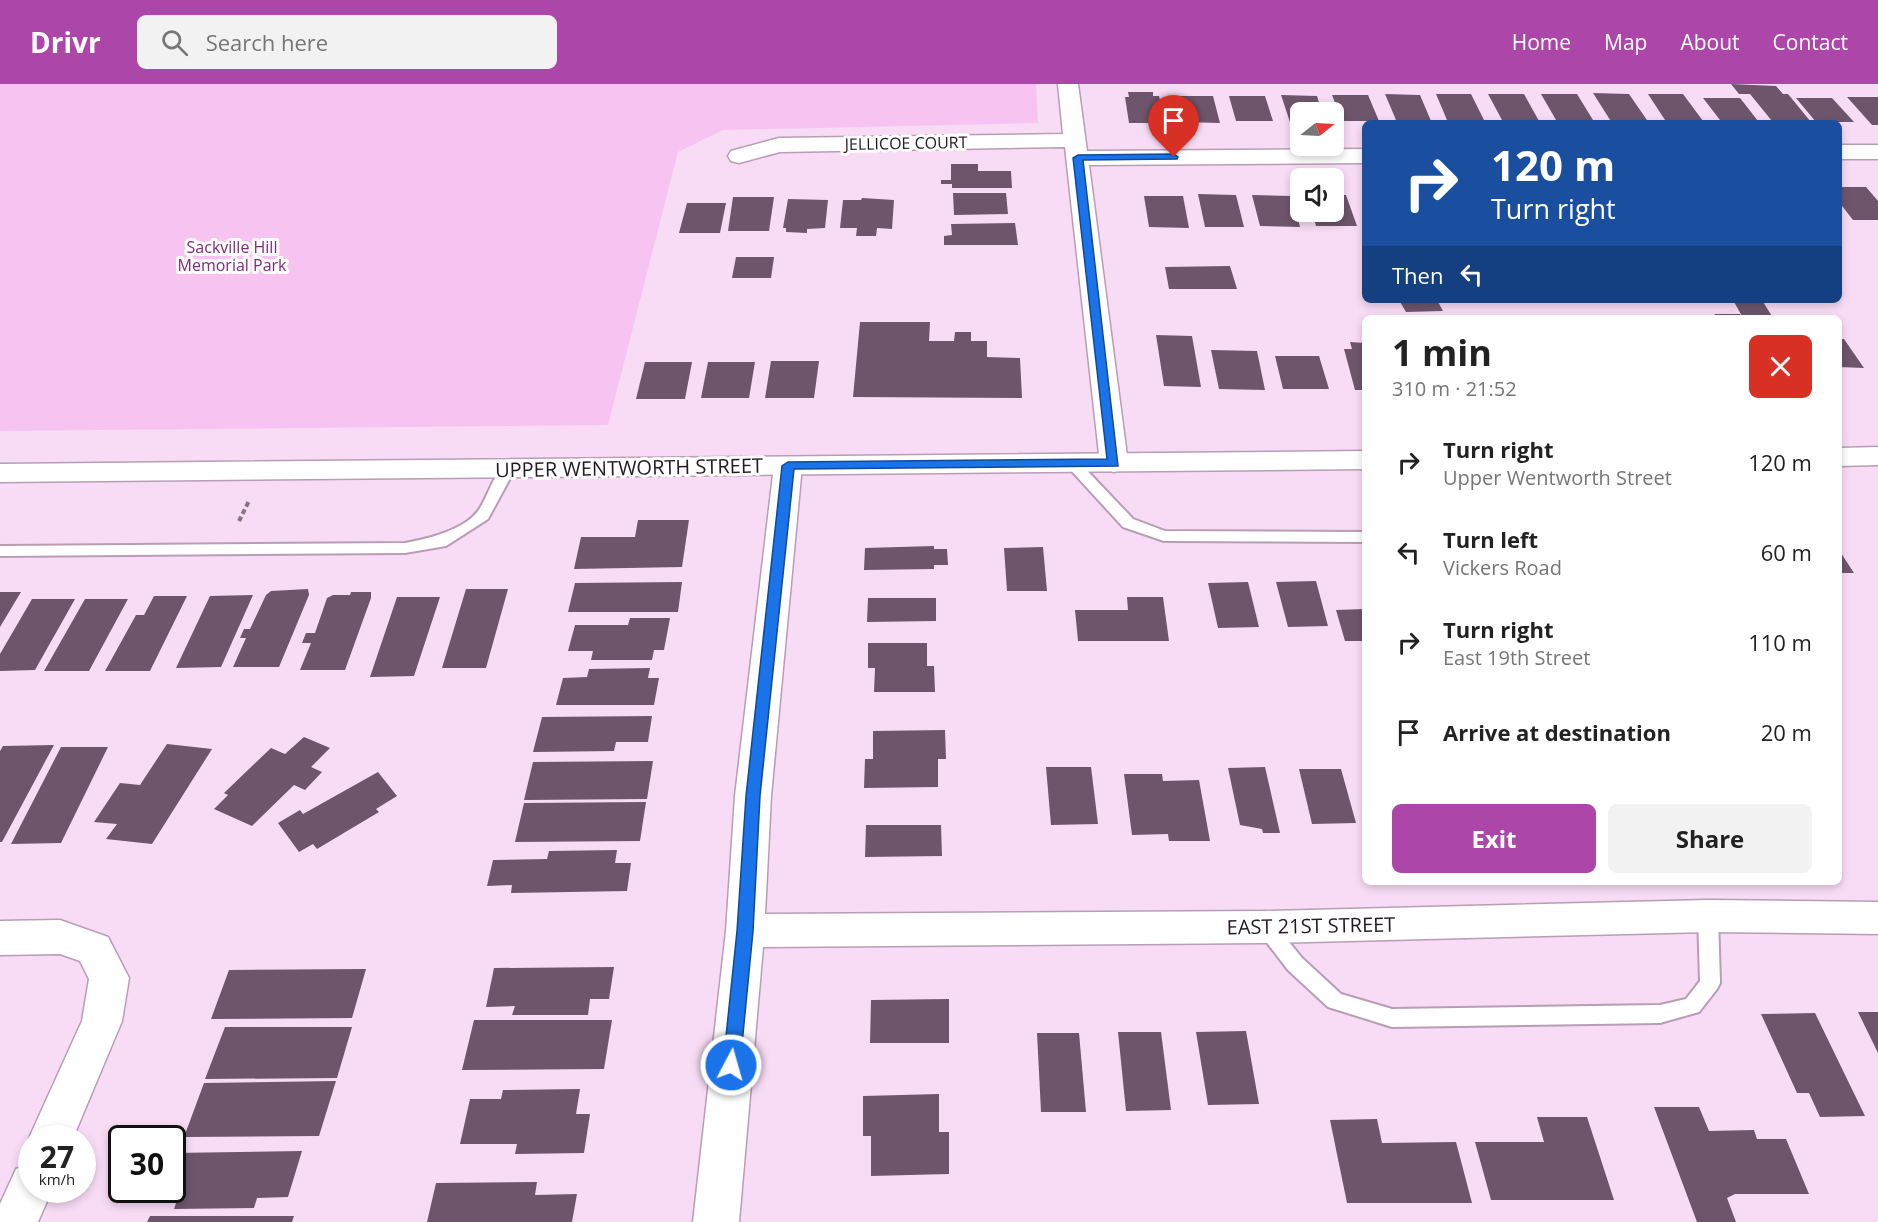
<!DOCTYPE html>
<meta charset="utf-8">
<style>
body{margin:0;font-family:"Open Sans",sans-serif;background:#f2f2f2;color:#222;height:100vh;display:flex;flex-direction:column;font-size:22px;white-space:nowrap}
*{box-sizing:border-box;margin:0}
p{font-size:20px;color:#767676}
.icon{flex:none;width:33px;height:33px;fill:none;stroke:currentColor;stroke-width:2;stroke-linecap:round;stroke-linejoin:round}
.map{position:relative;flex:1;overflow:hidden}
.drawer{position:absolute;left:1362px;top:231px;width:480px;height:570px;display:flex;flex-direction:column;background:#fff;border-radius:9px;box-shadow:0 3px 9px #0003}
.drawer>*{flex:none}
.top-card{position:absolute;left:1362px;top:36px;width:480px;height:183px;border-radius:9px;box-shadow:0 3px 9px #0003;background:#1a4fa0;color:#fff;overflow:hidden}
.needle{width:39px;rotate:72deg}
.fabs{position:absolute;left:1290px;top:18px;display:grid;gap:12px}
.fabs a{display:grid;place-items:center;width:54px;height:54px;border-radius:9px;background:#fff;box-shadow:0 3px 9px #0003;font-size:30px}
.speed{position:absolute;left:18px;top:1041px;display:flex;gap:12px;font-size:30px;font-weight:700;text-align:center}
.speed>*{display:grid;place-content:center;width:78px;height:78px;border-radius:50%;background:#fff;box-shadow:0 3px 9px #0003;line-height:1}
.speed small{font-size:15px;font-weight:400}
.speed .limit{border:3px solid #111;border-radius:9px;background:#fff;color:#111}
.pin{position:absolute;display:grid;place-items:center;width:51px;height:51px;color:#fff;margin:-62px -26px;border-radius:50% 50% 50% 0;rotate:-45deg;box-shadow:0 0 6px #0007}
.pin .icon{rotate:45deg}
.me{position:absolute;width:66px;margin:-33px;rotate:6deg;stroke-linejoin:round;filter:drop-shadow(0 0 4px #0008)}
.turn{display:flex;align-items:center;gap:21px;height:126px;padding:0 30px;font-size:27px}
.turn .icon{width:78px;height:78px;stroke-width:2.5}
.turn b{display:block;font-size:42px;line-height:51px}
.then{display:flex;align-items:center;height:57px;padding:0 30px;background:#0003;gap:12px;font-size:22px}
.round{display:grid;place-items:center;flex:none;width:63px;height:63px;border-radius:9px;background:#f2f2f2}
.headline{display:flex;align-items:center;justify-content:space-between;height:102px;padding:0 30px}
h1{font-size:36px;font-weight:700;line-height:45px}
.primary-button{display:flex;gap:12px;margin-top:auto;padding:12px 30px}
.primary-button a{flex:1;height:69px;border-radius:9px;background:#ad46a9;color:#fff;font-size:24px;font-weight:700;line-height:69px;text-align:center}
.primary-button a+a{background:#f2f2f2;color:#222}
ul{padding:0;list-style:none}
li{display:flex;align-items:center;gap:18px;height:90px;padding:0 30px}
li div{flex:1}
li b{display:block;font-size:22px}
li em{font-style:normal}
header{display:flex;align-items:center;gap:36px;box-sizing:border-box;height:84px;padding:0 30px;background:#ad46a9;color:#fff}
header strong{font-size:28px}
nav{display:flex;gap:33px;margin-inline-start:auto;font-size:21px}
.search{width:420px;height:54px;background:#f2f2f2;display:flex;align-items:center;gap:15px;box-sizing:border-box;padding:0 21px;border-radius:9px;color:#767676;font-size:22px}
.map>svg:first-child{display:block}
</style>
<header>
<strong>Drivr</strong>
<div class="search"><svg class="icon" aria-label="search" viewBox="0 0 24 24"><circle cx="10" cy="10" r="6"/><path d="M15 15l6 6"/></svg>Search here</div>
<nav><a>Home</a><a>Map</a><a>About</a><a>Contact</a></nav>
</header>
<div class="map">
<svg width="1878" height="1138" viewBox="0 0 1878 1138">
<rect width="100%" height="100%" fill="#f8dcf5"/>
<!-- green -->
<polygon fill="#f7c4f2" points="0,0 1036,0 1038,39 723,46 678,68 608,341 0,347"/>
<!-- building -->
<g fill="#6e556b">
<polygon points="1731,0 1776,2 1783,10 1788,10 1811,38 1772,37 1750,10 1739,10"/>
<polygon points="1128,8 1153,8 1153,12 1159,12 1165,39 1129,39 1125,13 1129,13"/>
<polygon points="1593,9 1629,10 1649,39 1612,39"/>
<polygon points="1385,10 1420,11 1431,37 1396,36"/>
<polygon points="1436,10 1471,10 1484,36 1447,36"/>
<polygon points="1488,10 1524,10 1539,37 1502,36"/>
<polygon points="1541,10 1577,10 1593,36 1556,36"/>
<polygon points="1648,10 1683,10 1703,37 1665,36"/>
<polygon points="1281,11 1317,12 1322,28 1300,28 1300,38 1290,38"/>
<polygon points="1332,11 1368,11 1379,37 1342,37"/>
<polygon points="1178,12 1213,12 1220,39 1183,38"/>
<polygon points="1229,12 1265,12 1273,37 1236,37"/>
<polygon points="1847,13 1878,13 1878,41 1872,41"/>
<polygon points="1703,14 1740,14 1758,37 1720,36"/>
<polygon points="1796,14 1832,14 1854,38 1816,38"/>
<polygon points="951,80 978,80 978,87 1011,87 1012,104 952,104 952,100 941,100 941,96 951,96"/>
<polygon points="1839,103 1866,103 1878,117 1878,136 1853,136 1839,118"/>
<polygon points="953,109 1006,109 1008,130 954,131"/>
<polygon points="1198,110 1236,111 1244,143 1205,143"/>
<polygon points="1252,111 1292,112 1300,143 1260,142"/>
<polygon points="1334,111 1346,111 1357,142 1316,142 1312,128 1334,128"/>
<polygon points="1144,112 1183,112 1189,144 1149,143"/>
<polygon points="733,113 774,113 769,147 728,147"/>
<polygon points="862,114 894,116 892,145 877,144 876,152 856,152 857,144 840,144 843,116 861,116"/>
<polygon points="788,115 828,116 825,144 807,145 807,149 786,148 786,144 783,144"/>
<polygon points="687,119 726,119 720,149 679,149"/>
<polygon points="1015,139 1018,161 944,161 944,152 952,151 951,140"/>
<polygon points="736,173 774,173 771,194 732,194"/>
<polygon points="1230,182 1237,205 1169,205 1165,183"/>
<polygon points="1399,216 1437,216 1443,227 1406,228"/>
<polygon points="1733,216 1762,216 1773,234 1743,234"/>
<polygon points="1715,230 1740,230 1742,234 1712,234"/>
<polygon points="860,238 930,238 929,257 954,257 955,248 971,248 971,257 987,257 987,273 1020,274 1022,314 853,313"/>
<polygon points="1156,251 1192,252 1201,303 1164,302"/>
<polygon points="1839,255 1844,255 1864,284 1839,283"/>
<polygon points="1350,258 1365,259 1365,306 1355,306 1344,265 1352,265"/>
<polygon points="1211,266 1257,267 1265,306 1219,305"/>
<polygon points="1275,272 1319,272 1329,305 1283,305"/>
<polygon points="771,277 819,277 814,314 765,314"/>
<polygon points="645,278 692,278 685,315 636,315"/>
<polygon points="708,278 755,278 749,314 701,314"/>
<polygon points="638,436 689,436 682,483 574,485 581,453 635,453"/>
<polygon points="934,462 934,465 947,465 948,481 934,481 934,485 864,486 865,464"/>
<polygon points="1043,463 1047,507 1007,507 1004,464"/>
<polygon points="1839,466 1854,489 1839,489"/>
<polygon points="1316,497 1328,542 1288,543 1276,498"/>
<polygon points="682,498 678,528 568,528 575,499"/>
<polygon points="1248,498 1259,543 1218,544 1208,499"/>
<polygon points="308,505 309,511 279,583 233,583 246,554 240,554 244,545 250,545 266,511 271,507"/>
<polygon points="466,505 508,505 486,584 442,584"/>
<polygon points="0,508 21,508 0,543"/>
<polygon points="351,508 371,508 371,514 345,586 300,586 311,559 302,559 306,549 315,549 327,514 333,511 350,511"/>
<polygon points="253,511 221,583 176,584 210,512"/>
<polygon points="154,512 187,512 150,587 105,587 136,531 144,531"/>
<polygon points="397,513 440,513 414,592 370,593"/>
<polygon points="1127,513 1163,513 1169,557 1078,557 1075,526 1128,526"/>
<polygon points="868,514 936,514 936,537 867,538"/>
<polygon points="32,515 75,515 35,586 0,587 0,570"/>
<polygon points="85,515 128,515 89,587 44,587"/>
<polygon points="1365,525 1365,557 1345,557 1336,526"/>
<polygon points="630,534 670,534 664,566 654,566 652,576 591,576 593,567 568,567 575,541 628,541"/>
<polygon points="868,559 927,559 927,582 934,582 935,608 874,608 875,584 868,584"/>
<polygon points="650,584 648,594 659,594 654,621 556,621 563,594 587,593 589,585"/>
<polygon points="652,632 648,658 616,658 614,667 533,668 542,633"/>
<polygon points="945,646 946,675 938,675 938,703 864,704 865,675 873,675 873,647"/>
<polygon points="304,653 330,664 311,683 322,688 305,706 294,701 252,742 214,725 228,711 224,709 271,664 285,670"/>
<polygon points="167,660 212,665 152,760 106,755 117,740 94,738 120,699 140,701"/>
<polygon points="54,661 2,758 0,758 0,667 3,662"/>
<polygon points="61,663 108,663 61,759 11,760"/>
<polygon points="653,677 647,715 524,716 533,678"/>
<polygon points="1046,683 1091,683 1098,740 1051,741"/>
<polygon points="1265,683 1280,749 1263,749 1262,745 1240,741 1228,684"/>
<polygon points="1299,685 1341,685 1356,739 1312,740"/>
<polygon points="378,688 397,712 376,725 379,728 317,765 313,760 299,768 278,739 300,726 303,730"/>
<polygon points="1124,690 1162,690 1163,697 1199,696 1210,757 1169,757 1168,750 1132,751"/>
<polygon points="646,718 640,757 515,758 524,719"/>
<polygon points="866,741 941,741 942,772 865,773"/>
<polygon points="617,766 615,779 631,779 627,807 511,809 512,801 487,802 493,776 547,775 549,767"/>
<polygon points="614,883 609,915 590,915 588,931 512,931 515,922 486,923 494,884"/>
<polygon points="366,885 352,934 211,935 229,886"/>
<polygon points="949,915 949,959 870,959 871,916"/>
<polygon points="1858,928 1878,928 1878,969"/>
<polygon points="1815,929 1865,1032 1820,1033 1809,1009 1797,1009 1761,930"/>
<polygon points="474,936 612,936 604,985 462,986"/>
<polygon points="225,943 352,943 337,994 205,995"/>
<polygon points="1246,947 1259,1020 1208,1021 1196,948"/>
<polygon points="1118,948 1161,948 1171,1026 1126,1027"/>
<polygon points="1037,949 1079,949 1086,1028 1041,1028"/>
<polygon points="336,997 319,1052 184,1053 204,999"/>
<polygon points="580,1005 576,1030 590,1030 584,1069 515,1070 517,1060 460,1060 470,1015 501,1015 503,1006"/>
<polygon points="939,1010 939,1048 949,1048 949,1090 871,1092 871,1052 863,1052 863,1012"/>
<polygon points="1654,1023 1699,1023 1709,1047 1754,1046 1757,1055 1786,1055 1809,1110 1735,1110 1727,1114 1736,1138 1697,1138"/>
<polygon points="1537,1033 1587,1033 1614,1116 1491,1116 1475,1058 1544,1058"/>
<polygon points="1377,1035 1382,1059 1456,1058 1472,1119 1347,1119 1330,1036"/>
<polygon points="302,1067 288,1113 257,1114 254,1124 174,1125 181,1104 172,1104 172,1069"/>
<polygon points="537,1098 535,1111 577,1110 572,1138 427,1138 436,1099"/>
<polygon points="150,1132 294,1132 292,1138 147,1138"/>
</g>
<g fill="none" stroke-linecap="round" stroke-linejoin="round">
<!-- service casing -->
<g stroke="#b89db5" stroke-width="4">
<g id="service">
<polygon points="1073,375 1078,377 1133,435 1165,447 1365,448 1365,458 1164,457 1123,443 1068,383 1066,380"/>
<path d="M508 380 515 385 488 435 446 462 405 469 0 472V462L405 459C427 455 464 446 478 427 487 416 495 384 508 380Z"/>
<polygon points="1708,824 1715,826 1718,832 1720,899 1717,905 1699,928 1660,939 1392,943 1328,923 1288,886 1255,843 1258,837 1265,835 1272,837 1302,874 1341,910 1392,925 1660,921 1686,915 1700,897 1698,832 1701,826"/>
</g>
</g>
<!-- minor casing -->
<g stroke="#b89db5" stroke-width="3">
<g id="minor">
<polygon points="1058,0 1078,0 1087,67 1365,65 1365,79 1089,81 1128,379 1124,385 1114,388 1104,385 1100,379 1065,63 780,68 739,79 731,77 728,72 731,67 779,54 1063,50"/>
<rect x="1839" y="61" width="39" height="14"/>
<polygon points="788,373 798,376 802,382 771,712 765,830 1265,827 1708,816 1878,818 1878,850 1708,848 1265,859 763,863 739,1138 693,1138 726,847 735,712 774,382 778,376"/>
<polygon points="60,836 108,853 129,894 122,937 73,1054 32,1054 32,1059 29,1054 82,937 89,895 80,877 60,870 0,871 0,837"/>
<polygon points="32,1079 32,1106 52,1106 38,1138 0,1138 0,1120 16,1085"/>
</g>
</g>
<!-- secondary casing -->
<g stroke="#b89db5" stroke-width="3">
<g id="secondary">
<polygon points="1878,363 1878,381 1839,382 1839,364"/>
<polygon points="1365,367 1365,385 0,398 0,380"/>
</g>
</g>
<!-- path -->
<polyline stroke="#857383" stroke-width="4" stroke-dasharray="5 3" stroke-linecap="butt" points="239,437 249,417"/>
<!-- service -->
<use href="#service" fill="#fff" fill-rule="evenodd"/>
<!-- minor -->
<use href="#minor" fill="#fff" fill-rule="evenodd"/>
<!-- secondary -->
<use href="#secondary" fill="#fff" fill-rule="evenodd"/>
</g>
<!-- route -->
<polygon fill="#1a73e8" stroke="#114b97" stroke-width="1.5" points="1174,70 1178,73 1177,75 1083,76 1118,382 794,385 760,712 753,847 740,981 737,987 731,989 725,987 723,981 737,847 746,712 782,382 788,378 1107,375 1073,74 1078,71"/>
<g text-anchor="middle" stroke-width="6" stroke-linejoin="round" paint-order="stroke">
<!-- far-street labels -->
<g font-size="16" fill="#241a23" stroke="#fff">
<text transform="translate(906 59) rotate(-1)" y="6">JELLICOE COURT</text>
</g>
<!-- far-park labels -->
<g font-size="16" fill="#812a7d" stroke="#fff">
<text x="232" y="169">Sackville Hill<tspan x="232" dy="18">Memorial Park</tspan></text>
</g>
<!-- street labels -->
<g font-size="20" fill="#241a23" stroke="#fff">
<text transform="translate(629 384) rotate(-1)" y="7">UPPER WENTWORTH STREET</text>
<text transform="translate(1311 842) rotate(-1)" y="7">EAST 21ST STREET</text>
</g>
</g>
</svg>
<div class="fabs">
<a><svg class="needle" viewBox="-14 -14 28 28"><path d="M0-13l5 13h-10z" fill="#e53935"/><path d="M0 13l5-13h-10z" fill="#767676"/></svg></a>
<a><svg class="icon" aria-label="sound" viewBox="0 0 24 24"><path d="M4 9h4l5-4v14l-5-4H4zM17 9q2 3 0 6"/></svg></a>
</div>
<div class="speed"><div>27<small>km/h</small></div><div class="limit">30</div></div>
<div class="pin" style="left:1174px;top:73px;background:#d93025"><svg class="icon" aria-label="arrive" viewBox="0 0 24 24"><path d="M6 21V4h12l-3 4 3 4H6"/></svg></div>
<svg class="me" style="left:731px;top:981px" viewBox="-20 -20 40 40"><circle r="17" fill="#1a73e8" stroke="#fff" stroke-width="3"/><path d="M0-11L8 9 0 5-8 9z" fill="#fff"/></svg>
<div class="top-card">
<div class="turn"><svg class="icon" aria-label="right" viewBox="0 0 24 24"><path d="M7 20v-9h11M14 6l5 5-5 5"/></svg><div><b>120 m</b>Turn right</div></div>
<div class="then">Then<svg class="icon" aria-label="left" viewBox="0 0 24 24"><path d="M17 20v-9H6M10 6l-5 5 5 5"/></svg></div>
</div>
<section class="drawer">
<div class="headline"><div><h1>1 min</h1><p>310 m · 21:52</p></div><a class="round" style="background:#d93025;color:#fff"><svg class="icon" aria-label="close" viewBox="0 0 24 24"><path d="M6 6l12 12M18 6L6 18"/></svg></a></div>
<ul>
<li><svg class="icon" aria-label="right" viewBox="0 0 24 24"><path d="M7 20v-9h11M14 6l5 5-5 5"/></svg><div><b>Turn right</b><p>Upper Wentworth Street</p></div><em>120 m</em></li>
<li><svg class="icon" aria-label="left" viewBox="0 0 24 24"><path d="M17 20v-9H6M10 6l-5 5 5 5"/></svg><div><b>Turn left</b><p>Vickers Road</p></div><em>60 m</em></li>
<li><svg class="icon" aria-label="right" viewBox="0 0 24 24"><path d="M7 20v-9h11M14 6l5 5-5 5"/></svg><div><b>Turn right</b><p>East 19th Street</p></div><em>110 m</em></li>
<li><svg class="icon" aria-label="arrive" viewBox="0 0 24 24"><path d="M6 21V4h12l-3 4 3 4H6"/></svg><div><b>Arrive at destination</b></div><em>20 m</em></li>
</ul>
<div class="primary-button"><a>Exit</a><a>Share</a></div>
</section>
</div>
